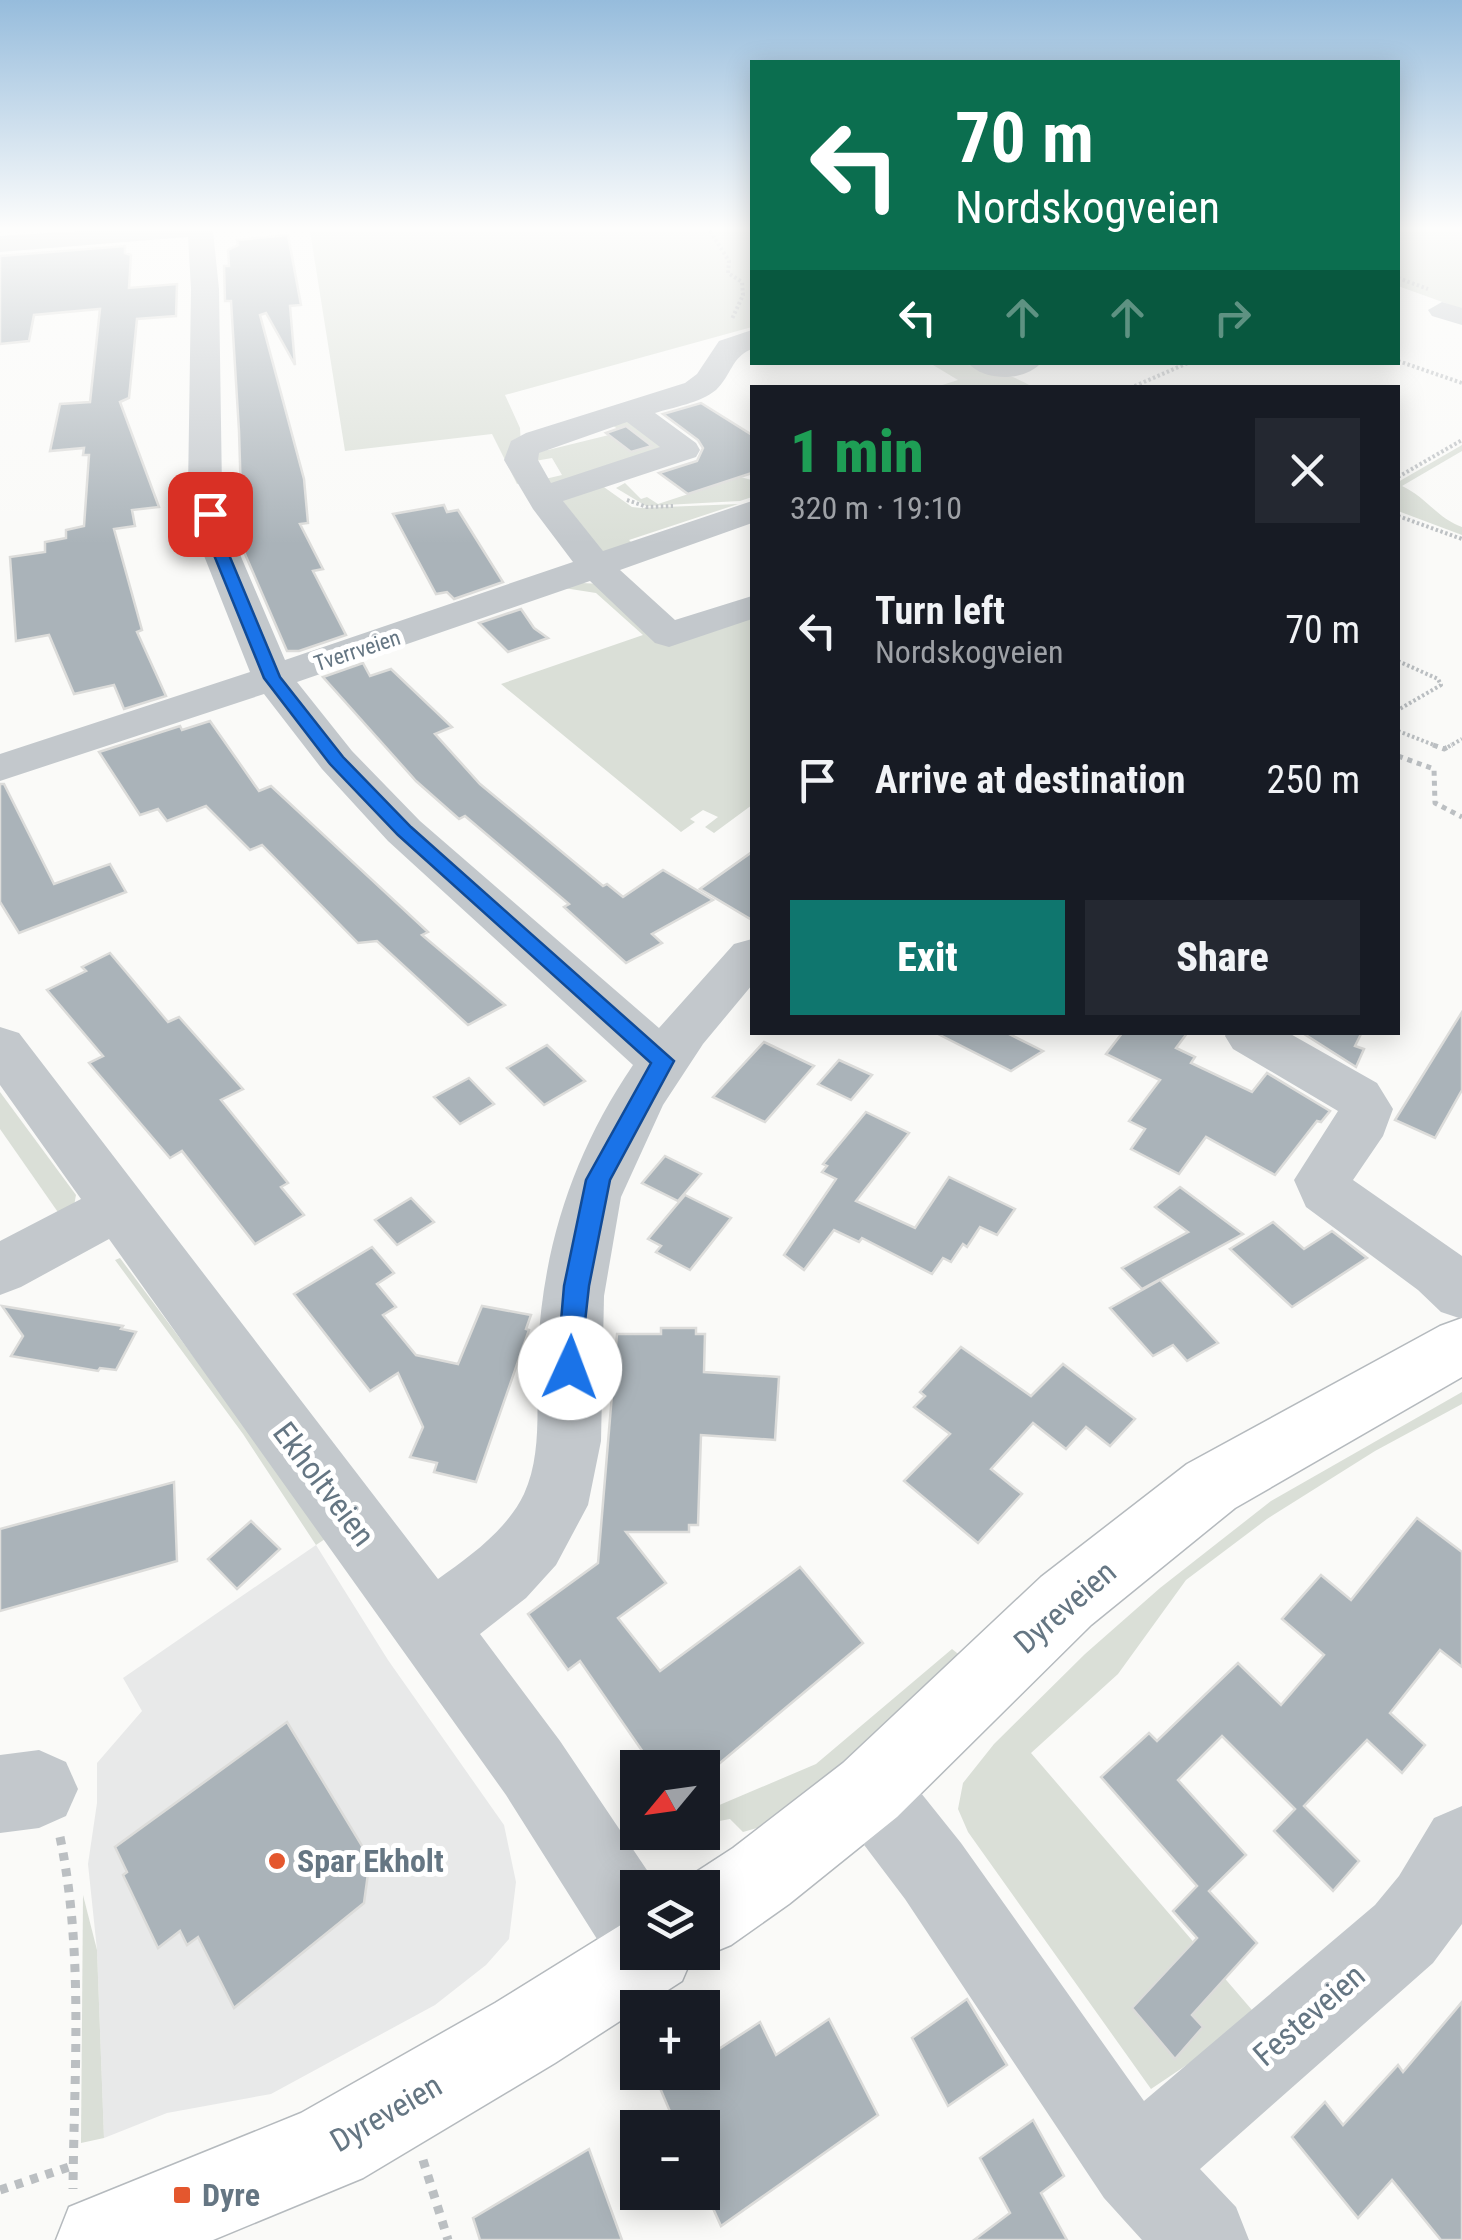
<!DOCTYPE html>
<meta charset="utf-8">
<style>
body{margin:0;font-family:"Roboto Condensed",sans-serif;background:#242831;color:#f1f3f6;height:100vh;display:flex;flex-direction:column;font-size:38px;white-space:nowrap}
*{box-sizing:border-box;margin:0}
p{font-size:32px;color:#9ea1a6}
.icon{flex:none;width:55px;height:55px;fill:none;stroke:currentColor;stroke-width:2;stroke-linecap:round;stroke-linejoin:round}
.map{position:relative;flex:1;overflow:hidden}
.details{position:absolute;left:750px;top:385px;width:650px;height:650px;display:flex;flex-direction:column;background:#171b24;border-radius:0px;box-shadow:0 5px 25px #0003}
.details>*{flex:none}
.banner{position:absolute;left:750px;top:60px;width:650px;height:305px;border-radius:0px;box-shadow:0 5px 25px #0003;background:#0b6e4f;color:#fff;overflow:hidden}
.needle{width:65px;rotate:241deg}
.tools{position:absolute;left:620px;top:1750px;display:grid;gap:20px}
.tools a{display:grid;place-items:center;width:100px;height:100px;border-radius:0px;background:#171b24;box-shadow:0 5px 25px #0003;font-size:50px}
.pin{position:absolute;display:grid;place-items:center;width:85px;height:85px;color:#fff;margin:-42px;border-radius:20px;box-shadow:0 5px 15px #0006}
.me{position:absolute;width:110px;margin:-55px;rotate:2deg;stroke-linejoin:round;filter:drop-shadow(0 0 8px #0008)}
.turn{display:flex;align-items:center;gap:35px;height:210px;padding:0 40px;font-size:45px}
.turn .icon{width:130px;height:130px;stroke-width:2.5}
.turn b{display:block;font-size:70px;line-height:85px}
.lanes{display:flex;align-items:center;height:95px;padding:0 40px;background:#0003;justify-content:center;gap:50px;direction:ltr}
.lanes .off{opacity:.35}
.round{display:grid;place-items:center;flex:none;width:105px;height:105px;border-radius:0px;background:#242831}
.overview{display:flex;align-items:center;justify-content:space-between;height:170px;padding:0 40px}
h1{font-size:60px;font-weight:800;line-height:75px;color:#1e9e55}
.button{display:flex;gap:20px;margin-top:auto;padding:20px 40px}
.button a{flex:1;height:115px;border-radius:0px;background:#0f766e;color:#fff;font-size:40px;font-weight:800;line-height:115px;text-align:center}
.button a+a{background:#242831;color:#f1f3f6}
ul{padding:0;list-style:none}
li{display:flex;align-items:center;gap:30px;height:150px;padding:0 40px}
li div{flex:1}
li b{display:block;font-size:38px}
li em{font-style:normal}
.map>svg:first-child{display:block}
</style>
<div class="map">
<svg width="1462" height="2240" viewBox="0 0 1462 2240">
<rect width="100%" height="100%" fill="#fafaf8"/>
<!-- built -->
<polygon fill="#e8e9e9" points="316,1545 388,1660 504,1825 516,1882 509,1939 486,1965 435,2005 271,2094 167,2113 104,2138 97,1950 88,1864 97,1803 97,1763 142,1711 123,1678"/>
<!-- green -->
<g fill="#dadfd7">
<polygon points="310,231 752,231 752,327 505,395 520,428 523,482 517,484 492,434 345,451"/>
<polygon points="1398,231 1462,231 1462,315 1448,304 1398,286"/>
<path d="M939 363C973 363 1003 370 1033 387H936L958 380 933 365Z"/>
<polygon points="630,419 674,446 552,489 545,479 562,475 552,458 535,461 536,445 548,450 621,432 610,423"/>
<path d="M1462 445V451L1402 486C1426 497 1437 518 1462 527V535L1398 511V482Z"/>
<polygon points="740,477 752,480 752,497 740,501 646,506 616,488 625,483 641,499 647,497 658,504"/>
<polygon points="601,485 632,507 641,508 738,504 629,540 637,548 625,553 598,551 562,500"/>
<polygon points="582,583 602,584 667,637 752,610 752,805 714,833 705,827 718,817 703,810 690,819 695,822 681,832 501,684 643,635 596,593 564,588"/>
<polygon points="0,1092 76,1195 74,1206 62,1218 0,1129"/>
<polygon points="120,1258 328,1537 316,1545 243,1434 115,1260"/>
<polygon points="1462,1392 1462,1404 1375,1451 1267,1519 1186,1580 1118,1674 1031,1753 1258,2017 1151,2089 968,1832 958,1809 963,1783 994,1744 1085,1654 1160,1588 1271,1501"/>
<polygon points="952,1649 962,1657 778,1822 743,1832 730,1819 703,1824 703,1812 816,1764"/>
<polygon points="83,1895 97,1950 104,2138 81,2143"/>
</g>
<!-- building -->
<g fill="#aab3b9" stroke="#dcdcda" stroke-width="2.5">
<polygon points="288,235 301,305 290,306 295,365 266,313 260,315 304,479 308,523 300,524 323,569 313,571 346,635 299,651 287,651 235,531 242,529 239,431 231,301 225,301 224,266 229,266 228,250 238,245 237,240"/>
<polygon points="125,246 125,253 131,255 129,288 177,284 176,316 137,319 129,398 120,402 159,507 132,510 135,526 114,529 142,630 137,632 166,696 124,709 114,685 74,694 49,635 16,641 10,557 45,552 45,542 66,538 66,530 84,526 89,455 83,455 84,448 50,451 60,404 90,402 100,309 34,315 29,341 0,344 0,256"/>
<polygon points="701,403 752,435 752,473 688,494 659,473 697,461 703,448 698,440 663,414"/>
<polygon points="626,426 652,446 631,452 606,433"/>
<polygon points="444,505 447,512 458,510 503,582 454,599 447,592 436,594 393,514"/>
<polygon points="521,609 534,628 548,638 508,652 479,623"/>
<polygon points="363,663 370,676 391,669 452,727 435,734 480,784 603,886 607,884 623,897 663,870 713,900 652,934 662,943 626,963 564,907 569,904 465,816 459,819 416,781 323,677"/>
<polygon points="210,721 259,791 271,786 428,932 422,935 505,1005 468,1025 377,941 358,943 262,845 250,850 206,806 167,821 158,809 140,815 99,752 180,726 182,730"/>
<polygon points="0,784 4,784 54,884 110,864 126,892 19,933 0,902"/>
<polygon points="752,852 752,920 700,889"/>
<polygon points="110,953 168,1022 179,1017 243,1089 221,1100 288,1183 281,1187 304,1215 255,1244 182,1151 170,1158 89,1063 103,1056 47,990 86,971 82,967"/>
<polygon points="1462,1012 1462,1090 1435,1138 1395,1120"/>
<polygon points="934,1032 1005,1032 1043,1051 1011,1071"/>
<polygon points="1123,1032 1188,1032 1176,1048 1195,1057 1191,1063 1252,1092 1267,1073 1330,1111 1321,1122 1317,1121 1275,1175 1206,1137 1179,1174 1131,1149 1145,1129 1129,1121 1160,1080 1106,1054"/>
<polygon points="1301,1032 1362,1032 1355,1046 1364,1049 1356,1067"/>
<polygon points="764,1042 814,1066 765,1122 713,1097"/>
<polygon points="547,1045 585,1081 544,1105 507,1068"/>
<polygon points="839,1060 872,1075 851,1100 818,1084"/>
<polygon points="469,1078 494,1104 460,1124 434,1097"/>
<polygon points="866,1112 909,1133 856,1201 915,1228 949,1177 1015,1209 997,1235 980,1227 967,1247 963,1244 951,1262 943,1258 932,1274 862,1238 859,1242 834,1230 804,1270 784,1255 836,1179 822,1172 827,1166 823,1164"/>
<polygon points="665,1156 701,1174 678,1201 642,1183"/>
<polygon points="1180,1187 1243,1234 1142,1289 1122,1268 1188,1232 1155,1207"/>
<polygon points="685,1195 731,1218 690,1270 656,1252 661,1246 648,1239"/>
<polygon points="411,1198 434,1222 397,1245 375,1220"/>
<polygon points="1273,1222 1304,1249 1332,1231 1367,1258 1292,1307 1230,1249"/>
<polygon points="372,1247 394,1273 377,1284 396,1307 383,1315 416,1355 458,1364 482,1306 531,1315 526,1329 529,1330 476,1482 434,1472 437,1463 410,1457 423,1427 398,1373 370,1391 294,1294"/>
<polygon points="1160,1280 1218,1343 1187,1361 1173,1345 1153,1356 1110,1308"/>
<polygon points="2,1306 123,1326 121,1329 136,1332 116,1370 100,1368 98,1371 11,1356 23,1336"/>
<polygon points="661,1328 696,1328 696,1334 705,1334 704,1372 779,1377 775,1440 701,1435 698,1525 689,1525 689,1532 626,1532 666,1583 618,1618 660,1671 800,1567 863,1643 714,1768 654,1768 580,1661 568,1670 528,1614 598,1563 617,1334 661,1334"/>
<polygon points="961,1347 1031,1396 1063,1364 1135,1419 1110,1446 1086,1427 1066,1449 1033,1423 991,1469 1022,1494 978,1543 904,1481 950,1434 914,1407 925,1396 920,1392"/>
<polygon points="174,1482 177,1561 0,1611 0,1529"/>
<polygon points="1417,1518 1462,1552 1462,1667 1440,1650 1390,1713 1425,1745 1402,1773 1367,1740 1304,1806 1359,1861 1333,1891 1274,1831 1295,1809 1222,1736 1178,1780 1246,1855 1209,1891 1257,1943 1192,2015 1203,2027 1175,2059 1132,2008 1197,1938 1173,1911 1197,1886 1101,1777 1149,1733 1157,1741 1238,1663 1281,1705 1324,1655 1282,1619 1321,1575 1351,1600"/>
<polygon points="251,1521 280,1549 237,1589 208,1559"/>
<polygon points="287,1722 370,1859 364,1903 234,2008 198,1937 187,1945 180,1931 158,1948 123,1875 127,1872 115,1847"/>
<polygon points="967,1999 1007,2065 948,2106 912,2038"/>
<polygon points="1462,2002 1462,2240 1441,2240 1392,2180 1358,2218 1292,2137 1325,2102 1343,2125 1398,2065 1403,2072"/>
<polygon points="829,2019 878,2115 721,2226 702,2184 702,2128 677,2128 660,2088 684,2072 702,2072 702,2060 760,2022 776,2055"/>
<polygon points="1033,2120 1064,2176 1041,2193 1067,2240 974,2240 1010,2213 980,2158"/>
<polygon points="589,2149 622,2240 480,2240 473,2218"/>
</g>
<g fill="none" stroke-linecap="round" stroke-linejoin="round">
<!-- major casing -->
<g stroke="#b5babe" stroke-width="3">
<polygon id="major" points="1462,1318 1462,1377 1235,1508 1091,1625 897,1817 789,1904 731,1945 702,1957 694,1953 682,1981 555,2063 363,2178 213,2240 56,2240 69,2207 301,2113 495,2003 624,1923 638,1917 638,1952 702,1952 702,1888 673,1887 733,1848 843,1763 1041,1577 1187,1464 1440,1326"/>
</g>
<!-- path-far2 -->
<g stroke="#bbbfc2" stroke-width="4" stroke-dasharray="2.5 2.5" stroke-linecap="butt">
<polyline points="710,231 729,261 728,273 742,282 743,295 732,319"/>
<polyline points="1398,278 1428,289"/>
<polyline points="1398,361 1462,383"/>
<polyline points="1130,388 1190,362"/>
<polyline points="1398,477 1462,440"/>
<polyline points="627,500 647,507 673,506"/>
<polyline points="1398,516 1462,539"/>
<polyline points="1398,661 1438,679 1441,685 1398,710"/>
<polyline points="1398,731 1439,747"/>
<polyline points="1448,747 1462,739"/>
</g>
<!-- path-far1 -->
<g stroke="#bbbfc2" stroke-width="5" stroke-dasharray="5 5" stroke-linecap="butt">
<polyline points="1433,745 1444,749 1452,745"/>
<polyline points="1398,756 1434,769 1435,803 1462,817"/>
</g>
<!-- path -->
<g stroke="#bbbfc2" stroke-width="9" stroke-dasharray="8 8" stroke-linecap="butt">
<path d="M60 1837C84 1953 74 2071 73 2189"/>
<polyline points="423,2160 448,2240"/>
<polyline points="0,2190 72,2166"/>
</g>
<!-- minor -->
<g fill="#c3c8cc" fill-rule="evenodd">
<path d="M78 231H213L219 289 222 490 233 538 285 660 573 562 533 509 504 460 511 441 526 433 685 383 697 374 719 341 752 330V349C732 356 731 376 716 390 700 403 674 407 655 413L696 443 700 450 696 457 563 501 603 551 752 501V523L620 570 675 620 752 596V619L669 647 655 643 590 581 297 682 352 751 420 821 659 1028 734 944 752 939V985L703 1044 663 1105 621 1197 604 1296 601 1441 588 1505 556 1565 526 1598 480 1634 560 1741 659 1888H638V1952H669L667 1958 638 1970 609 1958 506 1795 109 1239 21 1287 0 1295V1241L81 1199 0 1085V1027L19 1033 438 1579C469 1557 507 1530 524 1494 544 1451 535 1396 538 1350 543 1245 574 1152 633 1065L388 841 322 769 264 694 0 781V754L250 672 197 538 188 490 191 289 188 237 0 252V236ZM627 422 660 447 551 483 538 460 539 453Z"/>
<polygon points="1442,302 1462,308 1462,325 1432,316 1428,310"/>
<path d="M967 362H1042C1025 382 984 382 967 362Z"/>
<polygon points="1227,1032 1287,1032 1377,1083 1393,1109 1383,1136 1353,1180 1462,1256 1462,1319 1441,1312 1418,1290 1306,1207 1294,1180 1338,1111 1233,1049 1225,1036"/>
<polygon points="39,1750 66,1762 78,1789 66,1816 39,1828 0,1833 0,1755"/>
<polygon points="870,1751 897,1763 961,1843 1144,2101 1375,1905 1399,1876 1434,1818 1462,1806 1462,1924 1433,1963 1200,2169 1236,2207 1249,2240 1142,2240 1104,2198 905,1899 843,1817 831,1790 843,1763"/>
</g>
<!-- major -->
<use href="#major" fill="#fff" fill-rule="evenodd"/>
</g>
<!-- sky -->
<linearGradient id="sky" x2="0" y2="1"><stop stop-color="#96bcdc"/><stop offset="0.42" stop-color="#fdfdfc"/><stop offset="1" stop-color="#fdfdfc" stop-opacity="0"/></linearGradient>
<rect width="1462" height="544" fill="url(#sky)"/>
<!-- route -->
<polygon fill="#1a73e8" stroke="#114b97" stroke-width="2.5" points="210,510 217,514 222,538 280,677 343,757 411,827 674,1061 610,1180 589,1286 579,1376 570,1379 560,1376 557,1368 564,1286 586,1180 651,1063 398,835 330,764 264,678 207,538 203,514"/>
<!-- markers -->
<g fill="#e4572e" stroke="#fff" stroke-width="4">
<circle cx="277" cy="1861" r="10"/>
<rect x="172" y="2185" width="20" height="20" rx="5"/>
</g>
<g text-anchor="middle" stroke-width="10" stroke-linejoin="round" paint-order="stroke">
<!-- far-street labels -->
<g font-size="22" fill="#657683" stroke="#fff">
<text transform="translate(357 650) rotate(-18)" y="8">Tverrveien</text>
</g>
<!-- near-street labels -->
<g font-size="32" fill="#657683" stroke="#fff">
<text transform="translate(324 1484) rotate(53)" y="11">Ekholtveien</text>
<text transform="translate(1065 1607) rotate(-41)" y="11">Dyreveien</text>
<text transform="translate(1309 2015) rotate(-41)" y="11">Festeveien</text>
<text transform="translate(386 2113) rotate(-30)" y="11">Dyreveien</text>
</g>
<!-- near-poi labels -->
<g font-size="32" font-weight="bold" fill="#657683" stroke="#fff" text-anchor="start">
<text x="297" y="1872">Spar Ekholt</text>
<text x="202" y="2206">Dyre</text>
</g>
</g>
</svg>
<div class="tools">
<a><svg class="needle" viewBox="-14 -14 28 28"><path d="M0-13l5 13h-10z" fill="#e53935"/><path d="M0 13l5-13h-10z" fill="#9ea1a6"/></svg></a>
<a><svg class="icon" aria-label="layers" viewBox="0 0 24 24"><path d="M12 4l9 5-9 5-9-5zM3 14l9 5 9-5"/></svg></a>
<a>+</a>
<a>−</a>
</div>
<div class="pin" style="left:210px;top:514px;background:#d93025"><svg class="icon" aria-label="arrive" viewBox="0 0 24 24"><path d="M6 21V4h12l-3 4 3 4H6"/></svg></div>
<svg class="me" style="left:570px;top:1368px" viewBox="-20 -20 40 40"><circle r="19" fill="#fff"/><path d="M0-13L10 11 0 6-10 11z" fill="#1a73e8"/></svg>
<div class="banner">
<div class="turn"><svg class="icon" aria-label="left" viewBox="0 0 24 24"><path d="M17 20v-9H6M10 6l-5 5 5 5"/></svg><div><b>70 m</b>Nordskogveien</div></div>
<div class="lanes"><svg class="icon" aria-label="left" viewBox="0 0 24 24"><path d="M17 20v-9H6M10 6l-5 5 5 5"/></svg><svg class="icon off" aria-label="ahead" viewBox="0 0 24 24"><path d="M12 20V5M6 11l6-6 6 6"/></svg><svg class="icon off" aria-label="ahead" viewBox="0 0 24 24"><path d="M12 20V5M6 11l6-6 6 6"/></svg><svg class="icon off" aria-label="right" viewBox="0 0 24 24"><path d="M7 20v-9h11M14 6l5 5-5 5"/></svg></div>
</div>
<section class="details">
<div class="overview"><div><h1>1 min</h1><p>320 m · 19:10</p></div><a class="round"><svg class="icon" aria-label="close" viewBox="0 0 24 24"><path d="M6 6l12 12M18 6L6 18"/></svg></a></div>
<ul>
<li><svg class="icon" aria-label="left" viewBox="0 0 24 24"><path d="M17 20v-9H6M10 6l-5 5 5 5"/></svg><div><b>Turn left</b><p>Nordskogveien</p></div><em>70 m</em></li>
<li><svg class="icon" aria-label="arrive" viewBox="0 0 24 24"><path d="M6 21V4h12l-3 4 3 4H6"/></svg><div><b>Arrive at destination</b></div><em>250 m</em></li>
</ul>
<div class="button"><a>Exit</a><a>Share</a></div>
</section>
</div>
